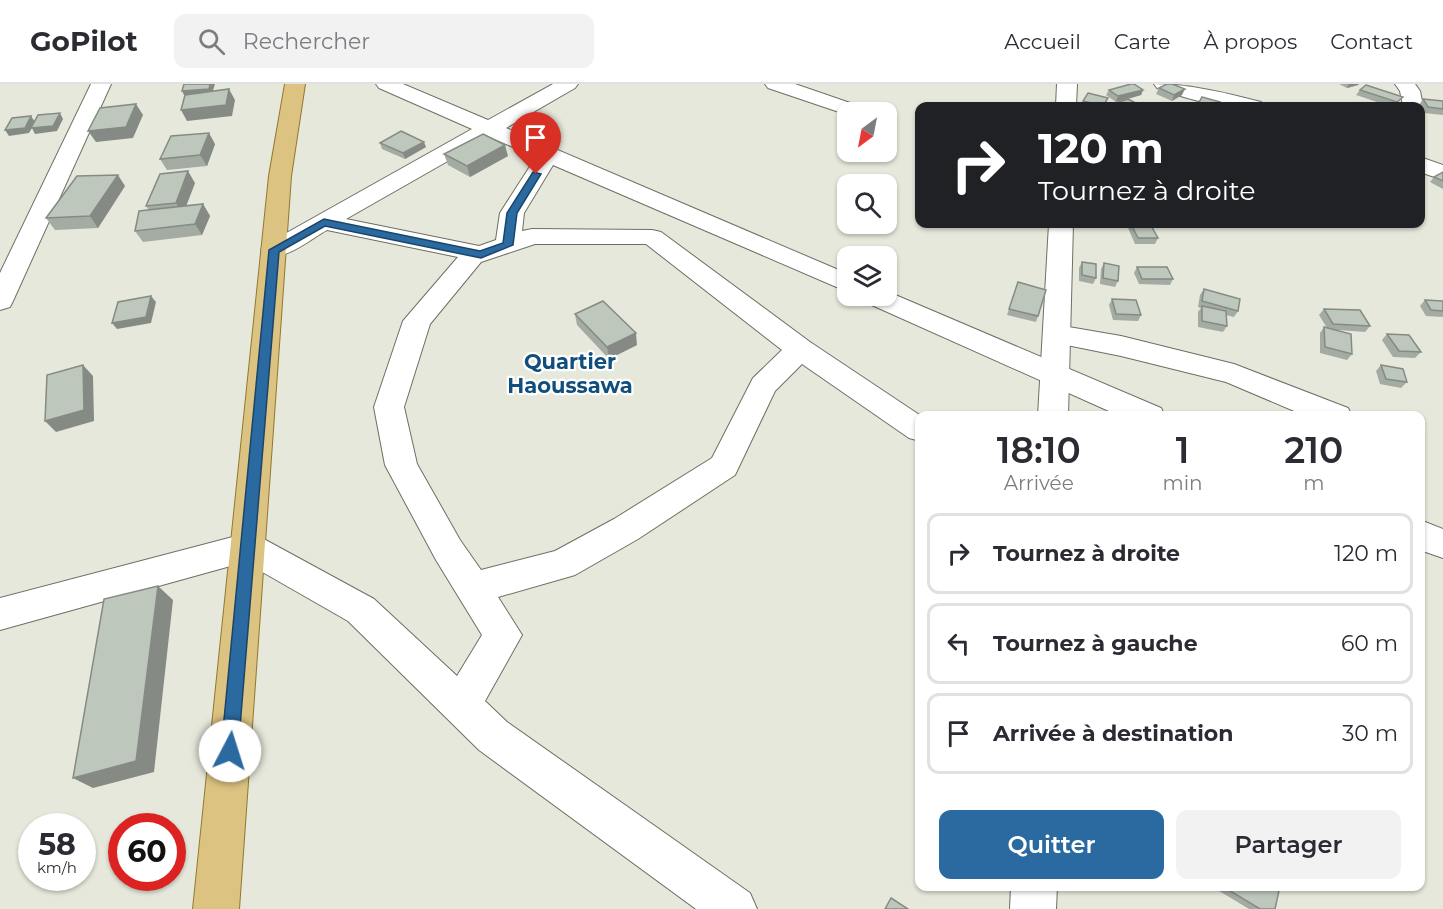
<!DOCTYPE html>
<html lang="fr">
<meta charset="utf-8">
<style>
body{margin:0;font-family:Montserrat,sans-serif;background:#f2f2f3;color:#2b2b33;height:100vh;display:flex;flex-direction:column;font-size:22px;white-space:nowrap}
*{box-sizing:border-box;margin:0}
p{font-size:20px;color:#7c7c81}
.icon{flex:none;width:33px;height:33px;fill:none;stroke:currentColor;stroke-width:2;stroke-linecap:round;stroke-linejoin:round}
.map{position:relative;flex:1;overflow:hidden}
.panel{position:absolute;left:915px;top:327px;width:510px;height:480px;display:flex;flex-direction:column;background:#fff;border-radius:12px;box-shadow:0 2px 4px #0004}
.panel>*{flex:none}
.hud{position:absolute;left:915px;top:18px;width:510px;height:126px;border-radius:12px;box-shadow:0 2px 4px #0004;background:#202124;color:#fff;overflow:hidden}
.needle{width:39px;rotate:212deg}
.buttons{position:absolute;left:837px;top:18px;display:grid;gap:12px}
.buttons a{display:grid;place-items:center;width:60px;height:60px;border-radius:12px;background:#fff;box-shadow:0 2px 4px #0004;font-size:30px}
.speed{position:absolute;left:18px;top:729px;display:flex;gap:12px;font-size:30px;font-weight:700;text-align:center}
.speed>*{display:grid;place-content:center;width:78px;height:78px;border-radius:50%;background:#fff;box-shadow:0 2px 4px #0004;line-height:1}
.speed small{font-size:15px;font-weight:400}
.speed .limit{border:9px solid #d22;background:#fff;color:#111}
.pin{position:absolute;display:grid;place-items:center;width:51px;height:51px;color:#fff;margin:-62px -26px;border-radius:50% 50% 50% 0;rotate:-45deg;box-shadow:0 0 6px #0007}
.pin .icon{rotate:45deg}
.me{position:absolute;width:66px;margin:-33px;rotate:5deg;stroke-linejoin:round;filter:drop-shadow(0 0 4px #0008)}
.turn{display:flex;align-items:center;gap:21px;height:126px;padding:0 24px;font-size:27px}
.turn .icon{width:78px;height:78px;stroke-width:2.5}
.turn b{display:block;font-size:42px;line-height:51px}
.eta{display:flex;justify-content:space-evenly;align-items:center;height:102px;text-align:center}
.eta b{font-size:36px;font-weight:600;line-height:42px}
.primary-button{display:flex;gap:12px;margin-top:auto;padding:12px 24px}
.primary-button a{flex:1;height:69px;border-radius:12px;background:#2a6aa0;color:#fff;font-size:24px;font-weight:600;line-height:69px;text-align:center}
.primary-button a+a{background:#f2f2f3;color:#2b2b33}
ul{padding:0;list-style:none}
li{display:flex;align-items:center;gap:18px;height:81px;margin:0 12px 9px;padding:0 12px;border:3px solid #e1e1e2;border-radius:12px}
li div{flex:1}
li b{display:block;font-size:22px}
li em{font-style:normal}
header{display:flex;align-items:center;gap:36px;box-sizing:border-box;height:84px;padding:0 30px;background:#fff;border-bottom:2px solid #e1e1e2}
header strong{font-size:28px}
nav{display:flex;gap:33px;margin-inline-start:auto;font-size:21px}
.search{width:420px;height:54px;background:#f2f2f3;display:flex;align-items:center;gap:15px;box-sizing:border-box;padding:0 21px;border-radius:12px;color:#7c7c81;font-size:22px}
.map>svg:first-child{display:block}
</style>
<header>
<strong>GoPilot</strong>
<div class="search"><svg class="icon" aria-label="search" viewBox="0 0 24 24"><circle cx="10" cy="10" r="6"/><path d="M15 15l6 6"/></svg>Rechercher</div>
<nav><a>Accueil</a><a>Carte</a><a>À propos</a><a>Contact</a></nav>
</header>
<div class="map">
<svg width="1443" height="825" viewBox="0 0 1443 825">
<rect width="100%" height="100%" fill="#e6e8db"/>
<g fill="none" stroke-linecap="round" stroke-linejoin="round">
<!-- street casing -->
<g stroke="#6e6f64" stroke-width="2">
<g id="street">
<polygon points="91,0 111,0 13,217 10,223 0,226 0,189"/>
<path d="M376 0H403L488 36 553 0H578L575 4 506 44 848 190V208L553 81 524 129 522 147 532 145 652 146 661 148 810 258 921 332H920V357L909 354 802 280 775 307 735 391 638 455 575 491 498 513 522 551 485 617 507 638 750 809 757 825H696L479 666 348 537 245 478 0 546V514L248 449 260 453 374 515 457 592 482 551 436 476 385 381 374 323 403 237 458 173 327 146C309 156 286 177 265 171L261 166 265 161 472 45 379 4ZM490 53 536 73 500 129 496 156 479 162 346 135ZM535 160H646L782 266 753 294 712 374 614 435 555 467 481 486 460 456 417 380 404 323 430 240 481 178Z"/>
<polygon points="765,0 795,0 856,21 859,25 857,28 848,28 848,31 842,29 768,4"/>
<path d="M1154 0C1189 0 1227 9 1261 18L1264 22C1227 26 1192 17 1157 4Z"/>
<polygon points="1395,0 1415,0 1420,7 1423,22 1420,26 1420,22 1403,22 1400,7"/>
<polygon points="1420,73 1443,81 1443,96 1420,88"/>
<polygon points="886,207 1161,324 1165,332 1120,332 865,218 861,212 886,212"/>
<polygon points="1057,241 1121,252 1234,280 1348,324 1352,332 1306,332 1226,298 1121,272 1047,257 1043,250 1047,243"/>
<polygon points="1420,436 1443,445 1443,474 1420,466"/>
</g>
</g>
<!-- secondary casing -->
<g stroke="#6e6f64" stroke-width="2">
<g id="secondary">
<polygon points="1057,0 1077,0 1076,22 1056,22"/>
<polygon points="1049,140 1073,140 1068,332 1038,332"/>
<polygon points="1011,802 1057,802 1056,825 1010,825"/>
</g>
</g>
<!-- primary casing -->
<g stroke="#92782f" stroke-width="2">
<polygon id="primary" points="285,0 305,0 291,92 239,825 193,825 269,92"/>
</g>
<!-- street -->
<use href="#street" fill="#fff" fill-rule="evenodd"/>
<!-- secondary -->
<use href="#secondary" fill="#fff" fill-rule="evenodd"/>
<!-- primary -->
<use href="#primary" fill="#dcc381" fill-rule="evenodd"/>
</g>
<!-- wall -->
<g fill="#a3aba2">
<polygon points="1339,0 1359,0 1358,1 1347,4"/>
<polygon points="1159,4 1182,11 1172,17 1156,10"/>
<polygon points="1109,6 1143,6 1141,11 1128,15 1141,22 1112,22 1113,20 1125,15 1116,18 1106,11"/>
<polygon points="1360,6 1399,19 1395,22 1389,22 1356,11"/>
<polygon points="1423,15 1443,18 1443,31 1424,29 1419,21"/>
<polygon points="1083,17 1105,20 1104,22 1081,22"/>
<polygon points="380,59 426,63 405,75 382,65"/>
<polygon points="215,60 207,82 167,86 160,75"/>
<polygon points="444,70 508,72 470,93 448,81"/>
<polygon points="1443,88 1443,105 1430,98 1434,93"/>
<polygon points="195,99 186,122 203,120 210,132 202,151 143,158 135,147 149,126 146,122"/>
<polygon points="125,102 98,144 55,146 46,134"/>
<polygon points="1130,140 1150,140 1158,154 1155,160 1135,160 1128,144"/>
<polygon points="1082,178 1096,194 1093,200 1079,197 1079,184"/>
<polygon points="1104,179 1118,197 1115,203 1100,200 1101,185"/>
<polygon points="1137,183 1173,195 1170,201 1139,200 1134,189"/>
<polygon points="1018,198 1038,232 1036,238 1007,231"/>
<polygon points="1204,205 1238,227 1234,233 1226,231 1227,242 1223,248 1198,243 1198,228 1201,224 1198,223 1200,211"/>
<polygon points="1112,215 1141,231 1138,237 1113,236 1109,221"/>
<polygon points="1425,216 1443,217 1443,233 1426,232 1420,222"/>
<polygon points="1324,225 1370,242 1365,248 1338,246 1352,270 1347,276 1320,269 1320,249 1324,243 1327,244 1319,231"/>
<polygon points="575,230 637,261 609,275 577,241"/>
<polygon points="1387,250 1421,268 1415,274 1393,273 1382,256"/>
<polygon points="1381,281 1407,298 1401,304 1380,300 1376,287"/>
<polygon points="1211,802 1280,802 1275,825 1249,825"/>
</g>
<!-- shaded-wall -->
<g fill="#858b84">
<polygon points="210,0 215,0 212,10 185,13 182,7"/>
<polygon points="1349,0 1359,0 1358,1 1347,4"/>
<polygon points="229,5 235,16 232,32 187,37 181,26"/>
<polygon points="1185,5 1182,11 1172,17 1174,11"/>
<polygon points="1143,6 1141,11 1116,18 1118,12"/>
<polygon points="136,20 143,31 133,54 96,58 88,47"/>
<polygon points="60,29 63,35 57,47 35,50 32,44 29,49 9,52 5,46 31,32 35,38"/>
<polygon points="209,49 215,60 207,82 200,71"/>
<polygon points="424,58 426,63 405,75 403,69"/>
<polygon points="505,61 508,72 470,93 467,82"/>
<polygon points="188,87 195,99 183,130 176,119"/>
<polygon points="118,91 125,102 98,144 90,132"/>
<polygon points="203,120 210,132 202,151 195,140"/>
<polygon points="151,212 156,218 151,239 117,245 112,239"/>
<polygon points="636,249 637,261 609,275 607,263"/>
<polygon points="83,281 93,292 94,337 56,348 45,337"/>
<polygon points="158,502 173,516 154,688 93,704 73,694"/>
</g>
<!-- building -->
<g fill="#bec7bc" stroke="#858b84" stroke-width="1.5">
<polygon points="184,0 210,0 209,5 182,7"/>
<polygon points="1131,0 1134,0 1143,6 1118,12 1109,6"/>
<polygon points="1167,0 1172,0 1185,5 1174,11 1159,4"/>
<polygon points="1366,1 1403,13 1397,18 1360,6"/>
<polygon points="229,5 226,21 181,26 185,11"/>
<polygon points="1088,9 1108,14 1103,22 1083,17"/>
<polygon points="1202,13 1220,18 1217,22 1197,22"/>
<polygon points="1128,15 1141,22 1118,22 1113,20"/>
<polygon points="1423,15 1443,17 1443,25 1428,23"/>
<polygon points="136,20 126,43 88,47 100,24"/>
<polygon points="60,29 53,42 31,44 38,31"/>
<polygon points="31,32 25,44 5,46 12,34"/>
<polygon points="401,47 424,58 403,69 380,59"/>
<polygon points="209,49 200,71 160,75 171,52"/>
<polygon points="483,50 505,61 467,82 444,70"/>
<polygon points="188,87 176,119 146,122 160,90"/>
<polygon points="1443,88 1443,97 1434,93"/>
<polygon points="118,91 90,132 46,134 77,92"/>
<polygon points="203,120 195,140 135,147 139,127"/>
<polygon points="1131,140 1150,140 1158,154 1138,154"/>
<polygon points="1082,178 1096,180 1096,194 1082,191"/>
<polygon points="1104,179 1119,182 1118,197 1103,194"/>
<polygon points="1137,183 1167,183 1173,195 1142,195"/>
<polygon points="1018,198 1046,206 1038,232 1009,225"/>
<polygon points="1204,205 1240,215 1238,227 1202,217"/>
<polygon points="151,212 146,233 112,239 118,218"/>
<polygon points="1112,215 1136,216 1141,231 1116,230"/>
<polygon points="1425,216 1443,217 1443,227 1431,226"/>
<polygon points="603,217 636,249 607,263 575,230"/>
<polygon points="1202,222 1226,227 1227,242 1202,237"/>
<polygon points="1324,225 1360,226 1370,242 1333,240"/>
<polygon points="1324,243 1351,250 1352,270 1325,263"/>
<polygon points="1387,250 1409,251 1421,268 1399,267"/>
<polygon points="83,281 84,326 45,337 47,291"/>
<polygon points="1381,281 1403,285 1407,298 1386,295"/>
<polygon points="158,502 136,677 73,694 104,515"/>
<polygon points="1222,802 1280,802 1275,825 1260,825"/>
<polygon points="891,814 908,825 885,825"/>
</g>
<!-- route -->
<polygon fill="#2a6aa0" stroke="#1b4568" stroke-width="1.5" points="533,88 541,90 517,129 513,161 481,174 325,142 279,168 238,667 236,673 230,675 224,673 221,667 269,166 324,135 480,167 503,159 507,129"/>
<g text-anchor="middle" stroke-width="4.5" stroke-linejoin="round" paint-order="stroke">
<!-- district labels -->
<g font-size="21" font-weight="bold" fill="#104e7e" stroke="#fff">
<text x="570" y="285">Quartier<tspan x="570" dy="24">Haoussawa</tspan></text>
</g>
</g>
</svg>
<div class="buttons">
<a><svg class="needle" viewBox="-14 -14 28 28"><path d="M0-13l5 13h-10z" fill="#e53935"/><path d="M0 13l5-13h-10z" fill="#7c7c81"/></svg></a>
<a><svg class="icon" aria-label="search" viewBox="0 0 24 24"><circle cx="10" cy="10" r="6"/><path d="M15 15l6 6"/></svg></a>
<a><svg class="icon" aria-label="layers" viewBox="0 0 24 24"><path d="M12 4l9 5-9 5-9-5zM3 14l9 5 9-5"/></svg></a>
</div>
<div class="speed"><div>58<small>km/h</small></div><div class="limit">60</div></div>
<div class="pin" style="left:536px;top:90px;background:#d93025"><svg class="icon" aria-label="arrive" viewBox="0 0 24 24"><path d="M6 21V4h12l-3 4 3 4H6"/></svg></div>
<svg class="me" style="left:230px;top:667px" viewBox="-20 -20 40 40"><circle r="19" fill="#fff"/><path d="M0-13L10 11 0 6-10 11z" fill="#2a6aa0"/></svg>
<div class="hud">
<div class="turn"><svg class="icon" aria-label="right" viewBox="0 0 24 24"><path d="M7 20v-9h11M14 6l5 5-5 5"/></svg><div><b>120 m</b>Tournez à droite</div></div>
</div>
<section class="panel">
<div class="eta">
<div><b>18:10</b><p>Arrivée</p></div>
<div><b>1</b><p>min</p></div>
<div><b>210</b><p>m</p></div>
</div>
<ul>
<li><svg class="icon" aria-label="right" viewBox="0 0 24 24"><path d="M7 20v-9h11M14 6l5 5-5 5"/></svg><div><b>Tournez à droite</b></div><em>120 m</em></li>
<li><svg class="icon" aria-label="left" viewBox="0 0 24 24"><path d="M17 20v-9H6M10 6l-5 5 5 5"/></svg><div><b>Tournez à gauche</b></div><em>60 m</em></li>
<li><svg class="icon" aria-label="arrive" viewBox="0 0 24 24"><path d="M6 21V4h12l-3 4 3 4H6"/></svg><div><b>Arrivée à destination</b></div><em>30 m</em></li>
</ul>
<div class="primary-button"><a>Quitter</a><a>Partager</a></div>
</section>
</div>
